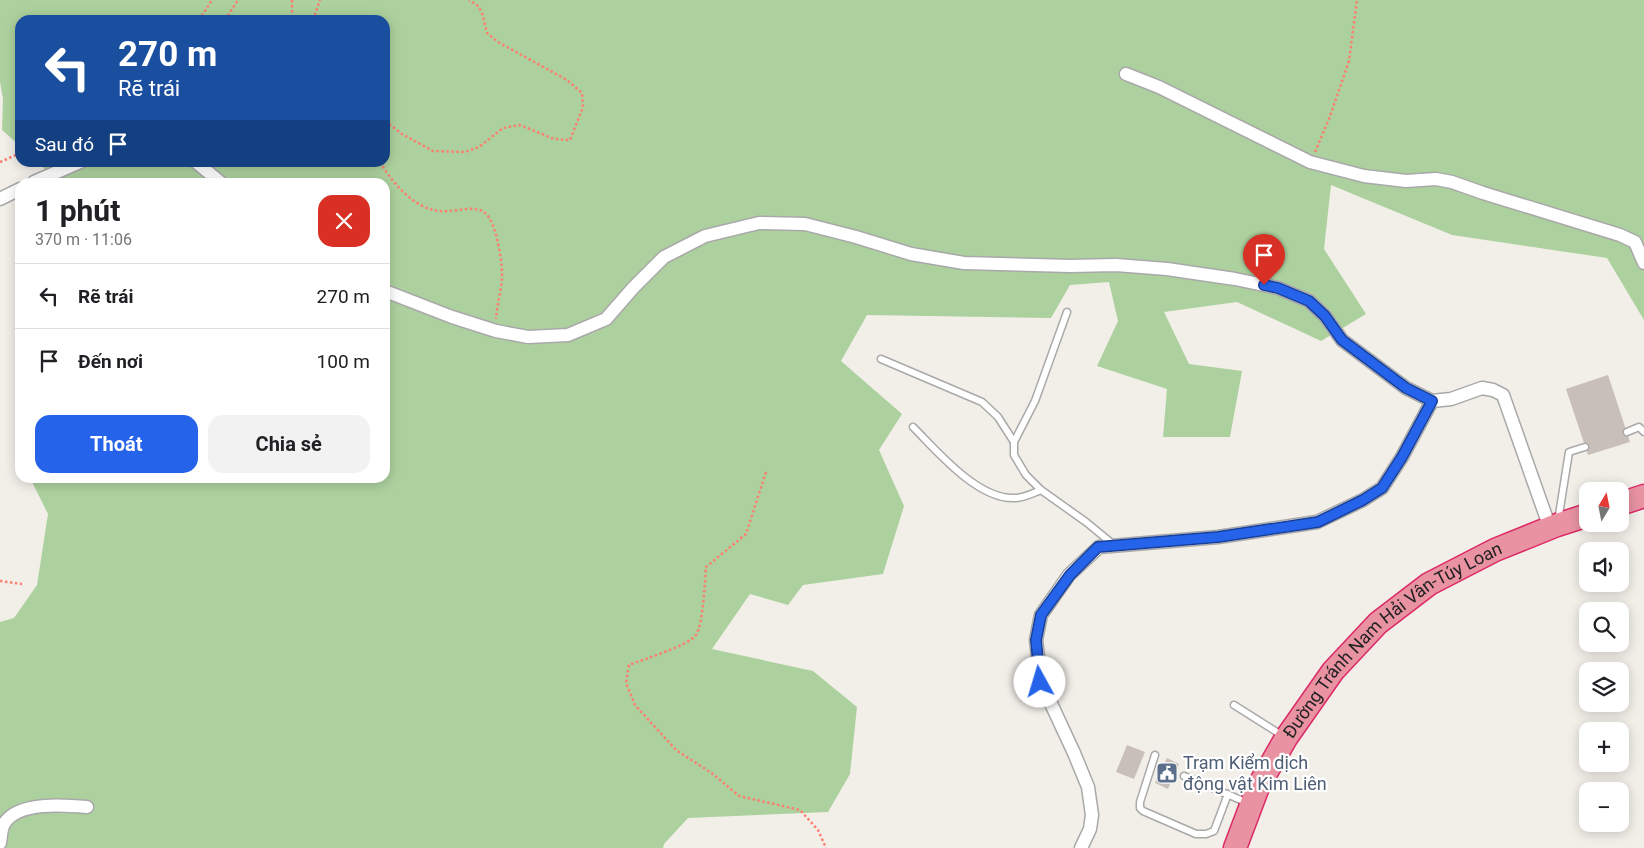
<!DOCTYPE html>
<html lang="vi">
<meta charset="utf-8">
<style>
body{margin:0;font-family:Roboto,sans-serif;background:#f2f2f2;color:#202124;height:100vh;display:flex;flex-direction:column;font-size:19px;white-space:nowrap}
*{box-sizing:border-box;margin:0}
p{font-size:16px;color:#757577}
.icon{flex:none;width:28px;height:28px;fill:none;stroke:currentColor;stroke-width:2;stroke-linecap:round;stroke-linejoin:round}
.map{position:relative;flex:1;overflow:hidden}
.details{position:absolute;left:15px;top:178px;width:375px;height:305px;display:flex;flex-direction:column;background:#fff;border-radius:15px;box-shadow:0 2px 12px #0003}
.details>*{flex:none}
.top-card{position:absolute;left:15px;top:15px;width:375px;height:152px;border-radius:15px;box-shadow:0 2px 12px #0003;background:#1a4fa0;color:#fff;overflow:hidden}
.needle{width:32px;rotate:10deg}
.fabs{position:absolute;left:1579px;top:482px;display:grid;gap:10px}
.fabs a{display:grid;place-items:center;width:50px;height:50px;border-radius:10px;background:#fff;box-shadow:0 2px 12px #0003;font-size:25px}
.pin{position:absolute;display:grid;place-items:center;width:42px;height:42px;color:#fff;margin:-51px -21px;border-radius:50% 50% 50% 0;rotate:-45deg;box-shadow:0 0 5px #0007}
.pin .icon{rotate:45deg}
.me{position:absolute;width:55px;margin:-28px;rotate:354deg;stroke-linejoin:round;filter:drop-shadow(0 0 4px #0008)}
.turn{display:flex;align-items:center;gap:18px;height:105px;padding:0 20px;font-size:22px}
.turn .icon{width:65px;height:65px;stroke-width:2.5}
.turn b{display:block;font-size:35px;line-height:42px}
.then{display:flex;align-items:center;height:48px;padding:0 20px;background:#0003;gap:10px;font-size:19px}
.round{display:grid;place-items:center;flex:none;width:52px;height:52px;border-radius:15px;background:#f2f2f2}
.headline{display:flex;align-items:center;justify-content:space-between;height:85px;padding:0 20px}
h1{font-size:30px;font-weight:700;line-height:38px}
.button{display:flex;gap:10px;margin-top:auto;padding:10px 20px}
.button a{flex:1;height:58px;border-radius:15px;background:#2563eb;color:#fff;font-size:20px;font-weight:700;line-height:58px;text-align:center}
.button a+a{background:#f2f2f2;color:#202124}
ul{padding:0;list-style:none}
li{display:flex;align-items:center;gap:15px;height:65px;padding:0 20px;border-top:1px solid #e0e0e0}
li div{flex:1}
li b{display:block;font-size:19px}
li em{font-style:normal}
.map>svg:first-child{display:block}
</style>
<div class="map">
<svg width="1644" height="848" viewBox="0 0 1644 848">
<rect width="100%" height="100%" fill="#f2efe9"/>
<!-- forest -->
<polygon fill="#add19e" points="0,0 1644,0 1644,320 1607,258 1452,235 1331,185 1324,249 1366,314 1321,341 1237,302 1164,312 1189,364 1242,371 1230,437 1163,437 1167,389 1097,366 1118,321 1109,282 1070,285 1051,318 867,315 841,361 902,414 879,450 904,506 883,574 803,585 788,605 750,594 712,649 813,671 857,707 850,774 828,812 688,818 664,844 663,848 0,848 0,622 14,618 37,585 48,514 30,478 385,478 385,182 60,182 38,163 385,162 385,20 20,20 20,146 2,130 3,99 0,82"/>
<!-- building -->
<g fill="#c7bfb8">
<polygon points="1608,375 1630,442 1588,455 1566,389"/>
<polygon points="1127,745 1145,752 1134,779 1116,772"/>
<polygon points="1167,758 1179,764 1168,789 1155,783"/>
</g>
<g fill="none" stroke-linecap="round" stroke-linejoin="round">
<!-- lane casing -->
<g stroke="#a9a9a9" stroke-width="9">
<g id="lane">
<polyline points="1067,312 1035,401 1014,442 1014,455 1026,475 1041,490 1086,522 1114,545"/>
<polyline points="881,359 982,402 998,417 1014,442"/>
<path d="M913 427C938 452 978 500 1015 498 1024 498 1033 493 1041 490"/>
<polyline points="1627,432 1639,427 1644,432"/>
<polyline points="1558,521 1569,452 1585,447"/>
<polyline points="1234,705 1283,736"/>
<polyline points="1155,755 1140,802 1140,808 1143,811 1196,834 1206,834 1214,831 1228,794"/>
<polyline points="1184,776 1248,803"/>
</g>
</g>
<!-- street casing -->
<g stroke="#a9a9a9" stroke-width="15">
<g id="street">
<polyline points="1126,74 1159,87 1310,162 1364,176 1406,181 1436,179 1452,182 1483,193 1620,235 1635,242 1644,263"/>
<polyline points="196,162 220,182"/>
<polyline points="34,182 80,162"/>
<polyline points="0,199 20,189"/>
<polyline points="385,291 452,317 496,331 528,337 568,335 606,319 633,288 664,257 705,236 759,223 805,224 856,237 911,254 964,263 1070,266 1116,265 1167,269 1235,279 1278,288 1309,301 1325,316 1342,340 1406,388 1432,401 1451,399 1482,388 1493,390 1503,395 1550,528"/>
<path d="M0 843C1 837 1 829 4 824 17 801 65 805 87 807"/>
<polyline points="1081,848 1090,829 1092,815 1088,787 1074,753 1041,682 1036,640 1041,615 1069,575 1099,547 1218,537 1317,522 1363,500 1382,488 1402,457 1432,401"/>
</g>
</g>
<!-- highway casing -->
<g stroke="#dc2a67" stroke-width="25">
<g id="highway">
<polyline points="1620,504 1644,496"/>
<path id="s1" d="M1235 848 1258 787 1286 738 1333 671 1378 623 1429 584 1495 550 1557 525 1588 515"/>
</g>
</g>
<!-- path -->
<g stroke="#fa8072" stroke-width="2.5" stroke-dasharray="2.5 2.5" stroke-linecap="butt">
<polyline points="292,0 292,14 294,20"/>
<polyline points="199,20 212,0"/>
<polyline points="225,20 238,0"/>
<polyline points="313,20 320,0"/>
<polyline points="385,121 402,134 433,151 465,152 479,147 503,128 520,125 554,139 570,140 583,107 582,93 567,80 498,42 487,33 482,13 478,6 469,0"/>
<polyline points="1315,152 1329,119 1349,61 1357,0"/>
<polyline points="0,162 16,155"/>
<path d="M380 162C394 185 418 214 448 211 459 211 476 205 485 213 496 221 502 260 502 274 502 289 497 304 496 319"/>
<path d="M766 472 746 534 706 567C705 581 703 625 696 635 688 646 644 659 629 665L626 683 635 705 676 750 713 774 739 796 800 810 818 830 826 848"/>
<polyline points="0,581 22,584"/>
</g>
<!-- lane -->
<use href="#lane" stroke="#fff" stroke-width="6"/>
<!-- street -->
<use href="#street" stroke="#fff" stroke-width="12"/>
<!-- highway -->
<use href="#highway" stroke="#e892a2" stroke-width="22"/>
</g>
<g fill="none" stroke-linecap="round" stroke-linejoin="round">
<!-- route casing -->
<g stroke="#184099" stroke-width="12">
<polyline id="route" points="1040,682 1036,640 1041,615 1070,575 1098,547 1218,537 1318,522 1363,500 1382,488 1402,457 1432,401 1406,388 1342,340 1325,316 1309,301 1278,288 1264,285"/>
</g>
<!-- route -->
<use href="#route" stroke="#2563eb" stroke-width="9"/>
</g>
<!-- icons -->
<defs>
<g id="civic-square" transform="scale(1.125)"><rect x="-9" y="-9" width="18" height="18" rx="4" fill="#5c6f8a" stroke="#fff"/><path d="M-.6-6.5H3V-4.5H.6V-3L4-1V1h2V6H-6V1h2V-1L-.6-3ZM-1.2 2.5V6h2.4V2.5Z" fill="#fff"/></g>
</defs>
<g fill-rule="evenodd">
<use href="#civic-square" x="1167" y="773"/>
</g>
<g text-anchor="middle" stroke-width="4.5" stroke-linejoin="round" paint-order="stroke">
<!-- street labels -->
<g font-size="18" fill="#222" stroke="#fff">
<text dy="6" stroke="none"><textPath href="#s1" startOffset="269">Đường Tránh Nam Hải Vân-Túy Loan</textPath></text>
</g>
<!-- service labels -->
<g font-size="18" fill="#4e5e75" stroke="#fff" text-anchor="start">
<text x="1183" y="769">Trạm Kiểm dịch<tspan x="1183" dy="21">động vật Kim Liên</tspan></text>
</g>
</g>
</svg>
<div class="fabs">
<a><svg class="needle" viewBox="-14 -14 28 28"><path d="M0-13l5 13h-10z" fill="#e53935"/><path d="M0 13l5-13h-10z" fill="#757577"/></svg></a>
<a><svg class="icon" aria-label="sound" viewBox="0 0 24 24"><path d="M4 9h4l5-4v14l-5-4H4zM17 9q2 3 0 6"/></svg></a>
<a><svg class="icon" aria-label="search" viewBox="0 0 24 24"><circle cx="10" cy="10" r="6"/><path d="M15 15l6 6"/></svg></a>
<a><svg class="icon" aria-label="layers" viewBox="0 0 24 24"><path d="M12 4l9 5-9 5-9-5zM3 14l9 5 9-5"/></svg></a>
<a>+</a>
<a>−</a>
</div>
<div class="pin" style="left:1264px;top:285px;background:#d93025"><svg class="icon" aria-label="arrive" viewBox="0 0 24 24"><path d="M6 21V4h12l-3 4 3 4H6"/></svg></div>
<svg class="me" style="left:1040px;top:682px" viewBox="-20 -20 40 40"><circle r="19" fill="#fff"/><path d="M0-13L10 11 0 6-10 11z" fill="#2563eb"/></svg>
<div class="top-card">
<div class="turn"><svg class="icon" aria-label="left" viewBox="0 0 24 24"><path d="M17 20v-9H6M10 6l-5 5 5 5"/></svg><div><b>270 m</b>Rẽ trái</div></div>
<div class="then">Sau đó<svg class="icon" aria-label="arrive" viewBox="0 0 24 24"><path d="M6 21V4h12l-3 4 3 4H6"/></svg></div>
</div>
<section class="details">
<div class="headline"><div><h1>1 phút</h1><p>370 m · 11:06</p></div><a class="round" style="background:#d93025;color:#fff"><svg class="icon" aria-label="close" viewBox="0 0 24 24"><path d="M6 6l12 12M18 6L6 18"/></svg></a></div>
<ul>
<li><svg class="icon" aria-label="left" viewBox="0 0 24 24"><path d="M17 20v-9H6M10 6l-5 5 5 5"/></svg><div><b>Rẽ trái</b></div><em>270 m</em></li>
<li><svg class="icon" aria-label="arrive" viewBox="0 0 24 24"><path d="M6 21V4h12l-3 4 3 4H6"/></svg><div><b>Đến nơi</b></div><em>100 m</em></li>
</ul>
<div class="button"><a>Thoát</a><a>Chia sẻ</a></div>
</section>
</div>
